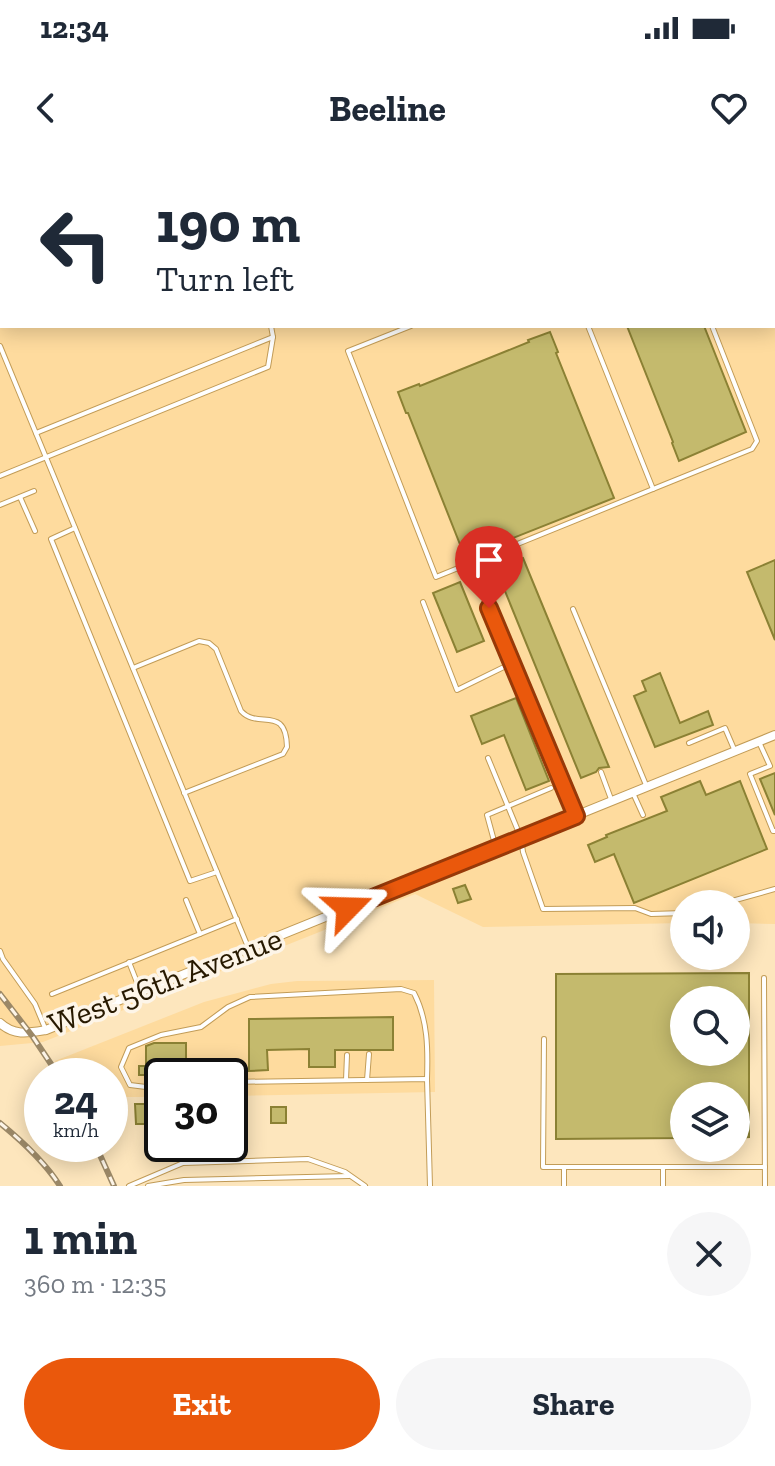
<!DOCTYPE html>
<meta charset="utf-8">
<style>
body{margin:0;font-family:"Zilla Slab",serif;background:#f6f6f7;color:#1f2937;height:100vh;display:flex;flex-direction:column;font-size:30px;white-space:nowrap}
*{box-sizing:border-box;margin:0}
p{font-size:26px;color:#747a83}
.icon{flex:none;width:44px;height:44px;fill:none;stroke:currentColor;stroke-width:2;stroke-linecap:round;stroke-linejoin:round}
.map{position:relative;height:1026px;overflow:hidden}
.panel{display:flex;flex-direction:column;background:#fff;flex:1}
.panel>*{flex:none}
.banner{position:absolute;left:0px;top:0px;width:776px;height:168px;box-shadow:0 4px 20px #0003;background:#fff;color:#1f2937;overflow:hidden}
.controls{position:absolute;left:670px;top:730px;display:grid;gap:16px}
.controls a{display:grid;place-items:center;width:80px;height:80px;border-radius:50%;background:#fff;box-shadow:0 4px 20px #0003;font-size:40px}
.speed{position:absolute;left:24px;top:898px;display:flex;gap:16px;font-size:40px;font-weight:700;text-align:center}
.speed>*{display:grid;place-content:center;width:104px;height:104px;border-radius:50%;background:#fff;box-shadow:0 4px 20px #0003;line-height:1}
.speed small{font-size:20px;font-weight:400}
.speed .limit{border:4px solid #111;border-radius:12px;background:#fff;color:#111}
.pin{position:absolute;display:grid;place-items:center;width:68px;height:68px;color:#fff;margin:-82px -34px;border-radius:50% 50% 50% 0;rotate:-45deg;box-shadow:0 0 8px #0007}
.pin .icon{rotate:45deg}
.me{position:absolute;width:88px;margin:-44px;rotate:68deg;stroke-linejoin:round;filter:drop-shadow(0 0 6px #0008)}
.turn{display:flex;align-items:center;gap:28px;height:168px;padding:0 24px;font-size:36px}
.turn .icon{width:104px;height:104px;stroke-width:2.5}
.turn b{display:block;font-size:56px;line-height:68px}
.round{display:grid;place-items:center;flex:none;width:84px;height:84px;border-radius:42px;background:#f6f6f7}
.summary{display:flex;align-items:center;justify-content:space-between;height:136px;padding:0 24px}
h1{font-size:48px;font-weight:700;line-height:60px}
.primary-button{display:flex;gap:16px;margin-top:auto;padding:16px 24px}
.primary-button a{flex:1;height:92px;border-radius:48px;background:#ea580c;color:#fff;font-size:32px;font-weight:700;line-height:92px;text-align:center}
.primary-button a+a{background:#f6f6f7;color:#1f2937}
.status{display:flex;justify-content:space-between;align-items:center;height:56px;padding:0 40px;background:#fff;direction:ltr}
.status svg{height:22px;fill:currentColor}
header{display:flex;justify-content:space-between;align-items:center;height:104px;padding:0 24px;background:#fff;font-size:36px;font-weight:700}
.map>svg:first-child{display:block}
</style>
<div class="status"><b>12:34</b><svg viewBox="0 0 49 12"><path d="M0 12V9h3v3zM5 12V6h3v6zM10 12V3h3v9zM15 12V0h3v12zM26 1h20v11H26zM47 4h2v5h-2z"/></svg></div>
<header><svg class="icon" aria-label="back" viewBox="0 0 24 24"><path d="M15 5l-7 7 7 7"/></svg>Beeline<svg class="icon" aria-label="heart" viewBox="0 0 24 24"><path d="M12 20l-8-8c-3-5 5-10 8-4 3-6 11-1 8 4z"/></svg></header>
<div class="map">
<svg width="775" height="1026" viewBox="0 0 775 1026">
<rect width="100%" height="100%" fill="#fde6bd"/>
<!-- built -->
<g fill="#fedb9e" fill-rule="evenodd">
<path d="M0 0H775V764L736 763V744H684V763L483 767 415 734 43 882 0 886ZM2 2H774V166H2Z"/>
<polygon points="434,820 435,932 230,936 230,916 162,916 162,937 110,937 110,916 64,916 55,901 204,842 271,824 297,821"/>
</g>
<!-- building -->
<g fill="#c4ba6d" stroke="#8b8134" stroke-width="2" fill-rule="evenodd">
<polygon points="627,166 704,166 746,272 679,301 672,283 673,282"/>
<polygon points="550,172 558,192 556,193 614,338 465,397 408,253 406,253 398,232 419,224 420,226 529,182 528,180"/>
<polygon points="523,398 609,607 599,608 596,612 581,618 496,409"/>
<polygon points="775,400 775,480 747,412"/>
<polygon points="460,422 484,481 457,492 433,433"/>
<polygon points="660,513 680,563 708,551 713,565 655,587 634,536 646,531 642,521"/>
<polygon points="516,538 549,621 526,630 504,575 482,584 471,556"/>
<polygon points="775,613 775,655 760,619"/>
<polygon points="700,621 706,635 740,621 767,689 634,743 614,694 595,702 588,685 607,677 606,675 667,651 661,637"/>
<polygon points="465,725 471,739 458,743 453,729"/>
<path d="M749 813V977L736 978V936H684V978L556 979V814ZM684 840H736V892H684Z"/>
<polygon points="393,857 393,890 335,890 335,907 309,907 309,889 267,890 268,910 249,911 249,859"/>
<polygon points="154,883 186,883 186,906 194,905 194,915 162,916 162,924 147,922 147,915 139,915 139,906 146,906 146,886"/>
<polygon points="135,944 147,944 148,964 136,964"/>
<rect x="271" y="947" width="15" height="16"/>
</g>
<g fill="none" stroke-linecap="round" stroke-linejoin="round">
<!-- service casing -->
<g stroke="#c29c57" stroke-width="6">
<g id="service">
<polyline points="209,0 210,2"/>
<polyline points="365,0 366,2"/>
<polyline points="452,0 453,2"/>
<polyline points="481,0 482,2"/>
<polyline points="515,0 516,2"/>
<polyline points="692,0 693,2"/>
<polyline points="0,1 4,0"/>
<polyline points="726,2 730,0"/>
<polyline points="774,19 775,19"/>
<polyline points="0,150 2,149"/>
<polyline points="411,166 348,191 436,417 653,329 588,166"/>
<polyline points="0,186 248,787"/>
<polyline points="36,273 273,177"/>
<polyline points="0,316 268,207 273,177 271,166"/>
<polyline points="653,329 752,289 757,281 712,166"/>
<polyline points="20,337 35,371"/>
<polyline points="0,345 34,331"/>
<polyline points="75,368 51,379 190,721 217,712"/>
<polyline points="478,421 576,653"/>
<polyline points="423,442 457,530 512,503"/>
<polyline points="573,449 646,625"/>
<path d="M133 508 199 481 209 483 216 489 241 551C258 570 286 544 287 587L283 594 184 633"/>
<polyline points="759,582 770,606 750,614 773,671 775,671"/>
<polyline points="689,583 725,568 734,589"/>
<polyline points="488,598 521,678 523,692 543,749 635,748 651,754 684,753"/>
<polyline points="601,612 611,639"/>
<polyline points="633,633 643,655"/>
<polyline points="496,688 487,655 551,628"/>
<polyline points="186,740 200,774"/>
<polyline points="721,744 775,729"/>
<polyline points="0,791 3,799 35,844 45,868"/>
<polyline points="129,802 140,830"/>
<polyline points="764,818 765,1026"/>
<polyline points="52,834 237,759"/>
<polyline points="544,879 543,1007 564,1007"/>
<polyline points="346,920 347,895"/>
<polyline points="367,920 369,894"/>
<polyline points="230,922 427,919 430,1026"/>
<path d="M162 929 130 925 121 907 129 888 161 875 201 867 228 847 250 837 401 829 414 833C428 860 428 889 427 919"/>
<polyline points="129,1026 183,1003 308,999 345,1012 365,1026"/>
<polyline points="148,1026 184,1020 349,1016"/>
<polyline points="564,1026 564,1007 765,1007"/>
<polyline points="663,1026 663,1007"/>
</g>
</g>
<!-- minor casing -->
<g stroke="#c29c57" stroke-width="10">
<path id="minor" d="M0 863C14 876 28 873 46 870L775 575"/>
</g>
<!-- service -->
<use href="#service" stroke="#fff" stroke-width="4"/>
<!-- minor -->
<use href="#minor" stroke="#fff" stroke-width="8"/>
<!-- rail casing -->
<g stroke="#9b8867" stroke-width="6">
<g id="rail">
<polyline points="0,834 33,877 59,916"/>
<path d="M0 963C22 981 45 1002 60 1026"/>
<polyline points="95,984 114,1026"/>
</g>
</g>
<!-- rail -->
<use href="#rail" stroke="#fdf5e8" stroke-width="3" stroke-dasharray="9" stroke-linecap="butt"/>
</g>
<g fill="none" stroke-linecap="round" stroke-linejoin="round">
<!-- route casing -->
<g stroke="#983908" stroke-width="20">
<polyline id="route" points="348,748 576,656 489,448"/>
</g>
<!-- route -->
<use href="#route" stroke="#ea580c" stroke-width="14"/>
</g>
<g text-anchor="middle" stroke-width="7" stroke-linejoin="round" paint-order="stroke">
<!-- street labels -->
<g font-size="32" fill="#271900" stroke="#fdf5e8">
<text transform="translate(165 821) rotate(-21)" y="11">West 56th Avenue</text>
</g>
</g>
</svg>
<div class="controls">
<a><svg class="icon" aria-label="sound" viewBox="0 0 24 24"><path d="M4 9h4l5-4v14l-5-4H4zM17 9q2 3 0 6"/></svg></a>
<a><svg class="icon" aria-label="search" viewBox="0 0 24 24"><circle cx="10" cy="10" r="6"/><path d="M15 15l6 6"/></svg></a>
<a><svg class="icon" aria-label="layers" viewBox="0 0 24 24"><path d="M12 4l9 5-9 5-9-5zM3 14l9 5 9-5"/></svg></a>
</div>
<div class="speed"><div>24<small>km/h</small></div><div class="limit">30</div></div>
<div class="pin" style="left:489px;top:448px;background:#d93025"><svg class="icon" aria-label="arrive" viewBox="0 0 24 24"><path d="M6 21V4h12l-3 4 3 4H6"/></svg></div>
<svg class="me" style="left:348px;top:748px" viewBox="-20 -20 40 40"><path d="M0-17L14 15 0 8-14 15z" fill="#ea580c" stroke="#fff" stroke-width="4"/></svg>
<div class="banner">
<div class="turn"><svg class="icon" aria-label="left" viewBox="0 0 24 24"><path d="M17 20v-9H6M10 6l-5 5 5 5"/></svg><div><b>190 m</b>Turn left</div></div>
</div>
</div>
<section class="panel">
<div class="summary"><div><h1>1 min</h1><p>360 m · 12:35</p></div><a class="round"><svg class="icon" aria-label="close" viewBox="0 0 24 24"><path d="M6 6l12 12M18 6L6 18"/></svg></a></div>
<div class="primary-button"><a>Exit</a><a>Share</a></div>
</section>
